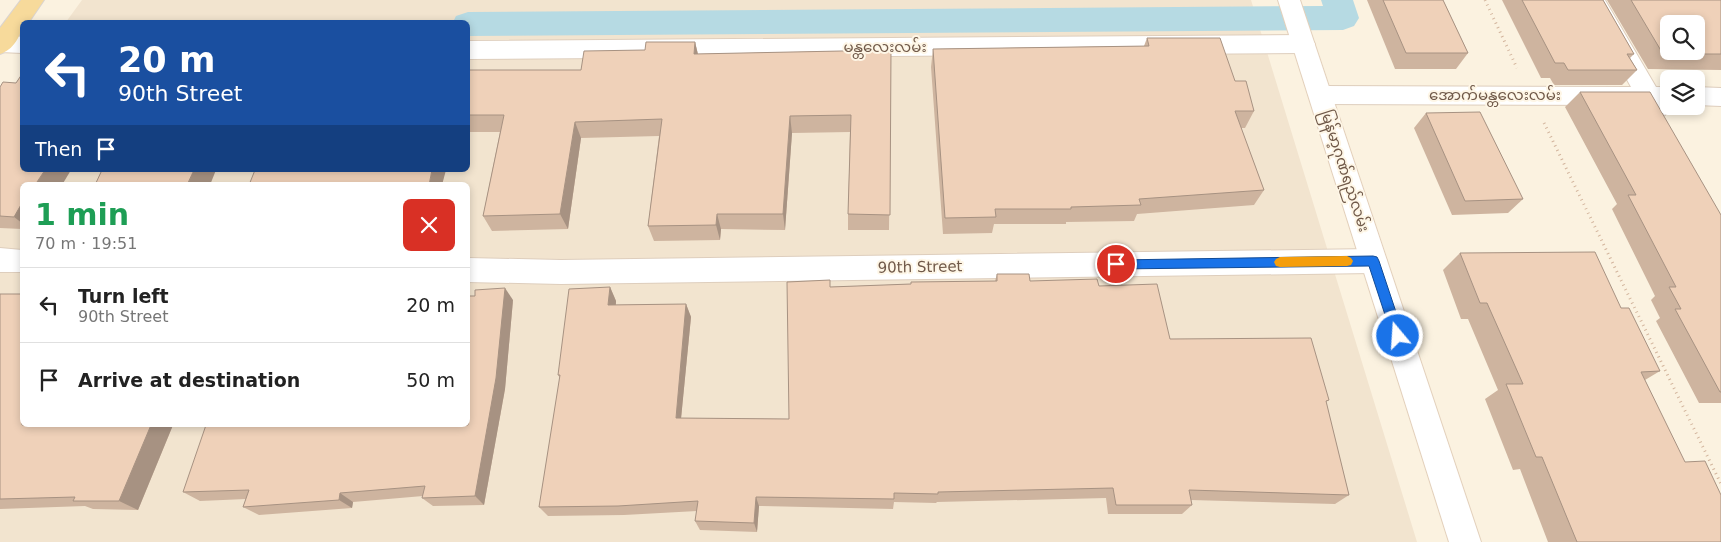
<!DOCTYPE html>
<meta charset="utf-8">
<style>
body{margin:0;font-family:"DejaVu Sans","Noto Sans Myanmar",sans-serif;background:#f6f6f6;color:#222;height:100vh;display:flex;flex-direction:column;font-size:19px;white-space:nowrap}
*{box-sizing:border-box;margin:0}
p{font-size:16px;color:#767676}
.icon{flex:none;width:28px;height:28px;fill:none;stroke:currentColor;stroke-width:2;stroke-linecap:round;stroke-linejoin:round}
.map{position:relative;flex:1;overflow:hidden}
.drawer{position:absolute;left:20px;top:182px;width:450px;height:245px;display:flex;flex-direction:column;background:#fff;border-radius:8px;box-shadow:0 2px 8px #0003}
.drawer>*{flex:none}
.hud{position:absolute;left:20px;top:20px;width:450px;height:152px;border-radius:8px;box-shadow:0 2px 8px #0003;background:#1a4fa0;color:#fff;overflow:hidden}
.tools{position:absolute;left:1660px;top:15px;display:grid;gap:10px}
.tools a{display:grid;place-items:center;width:45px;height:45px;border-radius:8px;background:#fff;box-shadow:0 2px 8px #0003;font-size:25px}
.pin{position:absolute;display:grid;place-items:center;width:42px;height:42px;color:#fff;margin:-21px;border:2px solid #fff;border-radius:50%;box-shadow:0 1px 5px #0007}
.me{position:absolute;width:55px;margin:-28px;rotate:342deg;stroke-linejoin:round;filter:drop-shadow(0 0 4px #0008)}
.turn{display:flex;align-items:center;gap:18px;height:105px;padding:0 15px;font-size:22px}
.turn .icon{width:65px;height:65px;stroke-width:2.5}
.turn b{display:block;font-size:35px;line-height:42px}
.then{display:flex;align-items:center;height:48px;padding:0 15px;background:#0003;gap:10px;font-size:19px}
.round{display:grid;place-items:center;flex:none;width:52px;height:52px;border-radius:8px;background:#f6f6f6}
.overview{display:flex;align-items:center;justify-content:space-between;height:85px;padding:0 15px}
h1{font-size:30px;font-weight:700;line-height:38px;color:#1e9e55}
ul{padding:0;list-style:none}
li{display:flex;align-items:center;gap:15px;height:75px;padding:0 15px;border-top:1px solid #e0e0e0}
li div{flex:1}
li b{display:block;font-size:19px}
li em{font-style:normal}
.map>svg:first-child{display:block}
</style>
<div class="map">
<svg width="1721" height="542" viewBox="0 0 1721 542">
<rect width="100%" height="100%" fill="#fbf2e0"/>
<!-- residential -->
<path fill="#f2e4cf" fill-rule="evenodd" d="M82 0H1251L1417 542H0V113L22 170H468V22H66ZM22 185H468V425H22Z"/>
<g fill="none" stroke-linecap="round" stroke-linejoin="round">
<!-- canal -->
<polygon fill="#b6dae3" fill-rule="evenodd" points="1321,0 1353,0 1359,18 1354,26 1343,30 468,36 468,22 453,22 456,16 468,12 1323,6"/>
<!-- street casing -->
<g stroke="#decebd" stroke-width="2">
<g id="street">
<polygon points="1583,0 1605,0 1656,87 1669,87 1669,105 1667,105 1668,108 1665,115 1656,117 1647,115 1642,105 1321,104 1312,102 1309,95 1312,88 1321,86 1631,87"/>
<polygon points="0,34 22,37 22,53 0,52"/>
<polygon points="1303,35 1311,38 1315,44 1311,50 1303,53 468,59 468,41"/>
<polygon points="1696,87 1721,88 1721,106 1696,105"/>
<polygon points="0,248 22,250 22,272 0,272"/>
<polygon points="1373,249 1383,253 1387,261 1383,269 1373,273 561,284 468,282 468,258 561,260"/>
</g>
</g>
<!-- secondary casing -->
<g stroke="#e3d0bb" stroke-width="2">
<polygon id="secondary" points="1278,0 1300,0 1481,542 1449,542"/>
</g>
<!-- primary casing -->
<g stroke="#dad4d0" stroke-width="2">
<path id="primary" d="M21 0H44L29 22H22C22 36 13 50 0 54V28Z"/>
</g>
<!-- path -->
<g stroke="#d3b59d" stroke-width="3" stroke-dasharray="1 4" stroke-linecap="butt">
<polyline points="1485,0 1517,68"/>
<polyline points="1544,123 1721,484"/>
</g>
<!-- street -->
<use href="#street" fill="#fff" fill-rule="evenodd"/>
<!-- secondary -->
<use href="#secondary" fill="#fff" fill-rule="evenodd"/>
<!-- primary -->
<use href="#primary" fill="#f7da9b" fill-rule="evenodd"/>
</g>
<!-- wall -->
<g fill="#ceb49f">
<polygon points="1367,0 1443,0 1468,53 1456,69 1395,69"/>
<polygon points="1502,0 1603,0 1634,54 1630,58 1637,70 1622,85 1554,85 1550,78 1541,78"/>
<polygon points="1607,0 1721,0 1721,70 1648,69"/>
<polygon points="1147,38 1235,81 1254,111 1245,128 1241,128 1264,190 1254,205 1137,214 1134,221 1066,222 1066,224 994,224 992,233 943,234 931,67 933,49 1144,46"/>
<polygon points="695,42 698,54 891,50 889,230 848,230 848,214 850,132 792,133 785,230 721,229 720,240 654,241 648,226 659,136 581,138 568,229 492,231 483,216 500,132 468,132 468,70 581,70 645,50"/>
<polygon points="0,87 22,185 22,229 0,228"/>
<polygon points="1580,92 1721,215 1721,403 1699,403 1656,321 1660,318 1651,300 1655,296 1612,209 1617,204 1565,107"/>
<polygon points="1426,113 1523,199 1508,213 1452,215 1414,128"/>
<polygon points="1460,253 1621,308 1660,371 1645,380 1721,542 1548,542 1520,469 1513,470 1485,399 1498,390 1468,319 1461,319 1443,270"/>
<polygon points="997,274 1030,281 1099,286 1170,339 1329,400 1326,402 1349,495 1335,504 1191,500 1192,505 1182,514 1108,514 1106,498 937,502 936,503 894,502 893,509 759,506 757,532 700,530 695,521 697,511 624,515 548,516 539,507 560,378 558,375 610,287 616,301 616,305 686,304 691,317 681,418 789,419 830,287 995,281"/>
<polygon points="0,294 22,425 173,425 138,510 93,509 85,506 0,509"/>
<polygon points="513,300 505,389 484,505 433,506 422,498 423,496 353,502 352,508 259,515 243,507 246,499 200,501 183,492 468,425"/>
</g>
<!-- shaded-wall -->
<g fill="#a79282">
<polygon points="695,42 699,59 694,54"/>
<polygon points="790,116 792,133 785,230 783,214"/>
<polygon points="575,122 581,138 568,229 560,214"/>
<polygon points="45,170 71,170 62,185 35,185"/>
<polygon points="194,170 216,170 210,185 187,185"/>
<polygon points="432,170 446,170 442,185 429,185"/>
<polygon points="22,203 22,223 14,217"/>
<polygon points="717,214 721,229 720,240 716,225"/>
<polygon points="610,287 616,301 615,319 608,305"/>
<polygon points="505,288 513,300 505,389 484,505 475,496"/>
<polygon points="686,304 691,317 680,429 676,418"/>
<polygon points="151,425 173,425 138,510 119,501"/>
<polygon points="340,493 353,502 352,508 339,500"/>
<polygon points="756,497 759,506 757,532 754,523"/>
</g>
<!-- building -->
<g fill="#efd1b9" stroke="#a79282" fill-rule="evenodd">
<polygon points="1383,0 1443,0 1468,53 1406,53"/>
<polygon points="1522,0 1603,0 1634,54 1627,54 1637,70 1568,70 1564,63 1555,63"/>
<path d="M1631 0H1721V54H1663ZM1669 24H1696V51H1669Z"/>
<polygon points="1147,38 1220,38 1235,81 1246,81 1254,111 1235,111 1264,190 1139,199 1141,205 1071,207 1071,209 995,209 996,217 945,218 933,49 1149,46"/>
<polygon points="646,42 695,42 694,54 891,50 890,215 848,214 851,115 790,116 783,214 717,214 716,225 648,226 662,119 575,122 560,214 483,216 504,115 468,115 468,70 581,70 584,51 645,50"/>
<polygon points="22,74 22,170 45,170 35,185 22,185 22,203 14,217 0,216 0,87 3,82 16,83"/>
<polygon points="1580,92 1650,92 1721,215 1721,392 1720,392 1675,309 1681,309 1669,287 1676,287 1628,195 1636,195"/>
<polygon points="1480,112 1523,199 1465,201 1426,113"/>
<polygon points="102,170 194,170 187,185 95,185"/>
<polygon points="255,170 432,170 429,185 249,185"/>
<polygon points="1595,252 1621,308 1629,308 1660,371 1641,372 1685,462 1705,461 1721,495 1721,542 1577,542 1542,457 1536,457 1506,384 1523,384 1487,303 1480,303 1460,253"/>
<polygon points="997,274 1029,274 1030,281 1097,279 1099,286 1157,284 1170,339 1311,338 1329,400 1326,401 1349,495 1189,490 1192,505 1116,505 1113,488 938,492 938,494 894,493 894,499 756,497 754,523 695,521 698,501 618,506 539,507 560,375 558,375 569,289 610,287 608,305 686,304 676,418 789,419 787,282 830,280 830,287 911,284 911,282 997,281"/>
<polygon points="505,288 496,378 475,496 422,498 425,486 340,493 339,500 243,507 249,490 183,492 206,425 468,425 468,296 475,296 475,290"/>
<polygon points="0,294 22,294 22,425 151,425 119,501 73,501 75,497 0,499"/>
</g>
<!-- route -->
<polygon fill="#1a73e8" stroke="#114b97" points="1373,256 1377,257 1379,261 1404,336 1402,339 1398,341 1393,339 1392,336 1369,266 1116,269 1111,268 1110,264 1111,261 1116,260"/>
<!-- slow -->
<polygon fill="#f59e0b" points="1347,256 1351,258 1353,261 1351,265 1347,266 1280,267 1276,266 1274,262 1276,259 1280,257"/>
<g text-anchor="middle" stroke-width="4" stroke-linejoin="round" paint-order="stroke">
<!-- street labels -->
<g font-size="15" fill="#705949" stroke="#fef6e6">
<text x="885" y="52">မန္တလေးလမ်း</text>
<text x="1495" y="100">အောက်မန္တလေးလမ်း</text>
<text transform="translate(1345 171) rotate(72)" y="5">မြန်မာ့ဂုဏ်ရည်လမ်း</text>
<text transform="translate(920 267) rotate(-1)" y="5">90th Street</text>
</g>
</g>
</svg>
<div class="tools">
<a><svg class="icon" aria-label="search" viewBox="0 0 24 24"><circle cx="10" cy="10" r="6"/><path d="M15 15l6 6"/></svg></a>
<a><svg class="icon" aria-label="layers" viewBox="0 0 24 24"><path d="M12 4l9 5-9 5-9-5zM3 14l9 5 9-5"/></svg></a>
</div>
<div class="pin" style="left:1116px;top:264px;background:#d93025"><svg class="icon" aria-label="arrive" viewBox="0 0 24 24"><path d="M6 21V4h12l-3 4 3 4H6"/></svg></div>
<svg class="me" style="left:1398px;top:336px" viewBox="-20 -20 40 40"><circle r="17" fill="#1a73e8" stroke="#fff" stroke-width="3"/><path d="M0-11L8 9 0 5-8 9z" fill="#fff"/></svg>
<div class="hud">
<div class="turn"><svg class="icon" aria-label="left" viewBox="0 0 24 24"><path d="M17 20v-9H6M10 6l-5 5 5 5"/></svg><div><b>20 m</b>90th Street</div></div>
<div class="then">Then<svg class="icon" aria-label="arrive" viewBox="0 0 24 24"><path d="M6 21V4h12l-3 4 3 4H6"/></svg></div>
</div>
<section class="drawer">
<div class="overview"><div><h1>1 min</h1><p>70 m · 19:51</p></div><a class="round" style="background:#d93025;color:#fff"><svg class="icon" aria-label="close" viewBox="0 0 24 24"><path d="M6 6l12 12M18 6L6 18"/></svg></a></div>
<ul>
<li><svg class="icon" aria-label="left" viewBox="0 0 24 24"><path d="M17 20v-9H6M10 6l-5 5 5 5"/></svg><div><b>Turn left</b><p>90th Street</p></div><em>20 m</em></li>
<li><svg class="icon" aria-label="arrive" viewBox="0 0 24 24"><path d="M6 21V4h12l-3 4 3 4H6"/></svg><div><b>Arrive at destination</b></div><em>50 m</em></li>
</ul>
</section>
</div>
